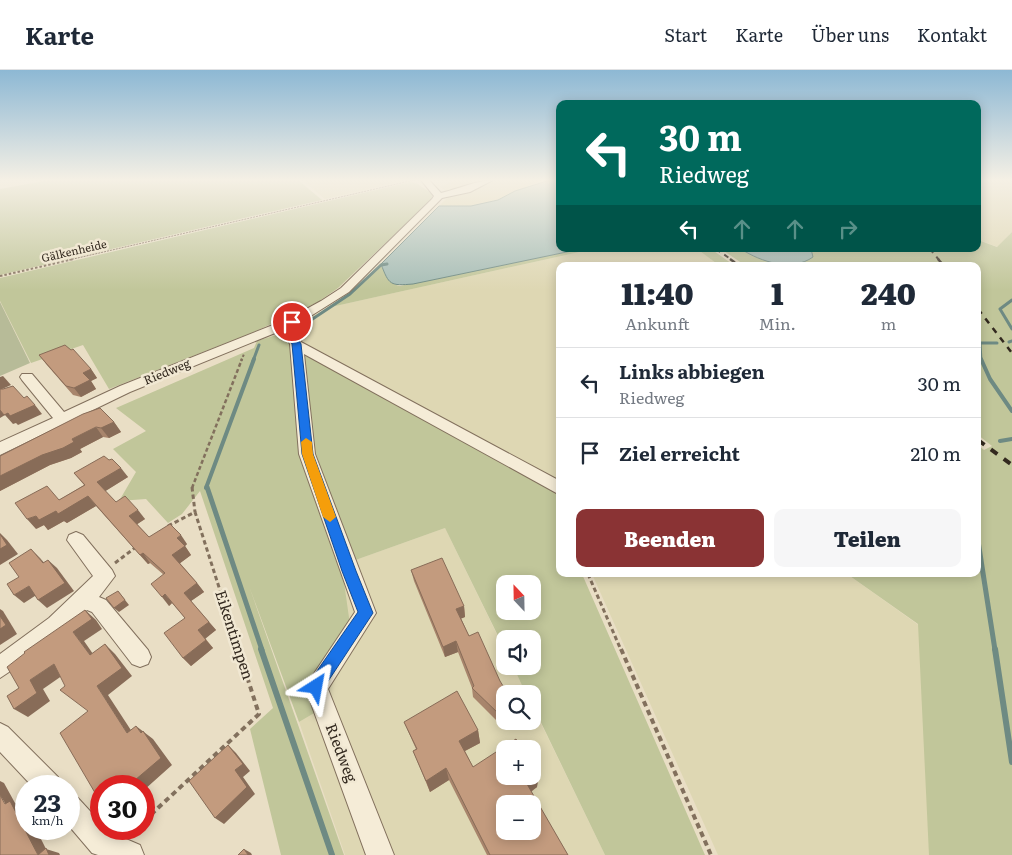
<!DOCTYPE html>
<html lang="de">
<meta charset="utf-8">
<style>
body{margin:0;font-family:Literata,serif;background:#f6f6f7;color:#1f2937;height:100vh;display:flex;flex-direction:column;font-size:19px;white-space:nowrap}
*{box-sizing:border-box;margin:0}
p{font-size:16px;color:#747a83}
.icon{flex:none;width:28px;height:28px;fill:none;stroke:currentColor;stroke-width:2;stroke-linecap:round;stroke-linejoin:round}
.map{position:relative;flex:1;overflow:hidden}
.details{position:absolute;left:556px;top:192px;width:425px;height:315px;display:flex;flex-direction:column;background:#fff;border-radius:10px;box-shadow:0 2px 12px #0003}
.details>*{flex:none}
.guide{position:absolute;left:556px;top:30px;width:425px;height:152px;border-radius:10px;box-shadow:0 2px 12px #0003;background:#00695c;color:#fff;overflow:hidden}
.needle{width:32px;rotate:338deg}
.tools{position:absolute;left:496px;top:505px;display:grid;gap:10px}
.tools a{display:grid;place-items:center;width:45px;height:45px;border-radius:10px;background:#fff;box-shadow:0 2px 12px #0003;font-size:25px}
.speed{position:absolute;left:15px;top:705px;display:flex;gap:10px;font-size:25px;font-weight:700;text-align:center}
.speed>*{display:grid;place-content:center;width:65px;height:65px;border-radius:50%;background:#fff;box-shadow:0 2px 12px #0003;line-height:1}
.speed small{font-size:12px;font-weight:400}
.speed .limit{border:8px solid #d22;background:#fff;color:#111}
.pin{position:absolute;display:grid;place-items:center;width:42px;height:42px;color:#fff;margin:-21px;border:2px solid #fff;border-radius:50%;box-shadow:0 1px 5px #0007}
.me{position:absolute;width:55px;margin:-28px;rotate:34deg;stroke-linejoin:round;filter:drop-shadow(0 0 4px #0008)}
.turn{display:flex;align-items:center;gap:18px;height:105px;padding:0 20px;font-size:22px}
.turn .icon{width:65px;height:65px;stroke-width:2.5}
.turn b{display:block;font-size:35px;line-height:42px}
.lanes{display:flex;align-items:center;height:48px;padding:0 20px;background:#0003;justify-content:center;gap:25px;direction:ltr}
.lanes .off{opacity:.35}
.eta{display:flex;justify-content:space-evenly;align-items:center;height:85px;text-align:center}
.eta b{font-size:30px;font-weight:800;line-height:35px}
.button{display:flex;gap:10px;margin-top:auto;padding:10px 20px}
.button a{flex:1;height:58px;border-radius:10px;background:#8a3334;color:#fff;font-size:20px;font-weight:800;line-height:58px;text-align:center}
.button a+a{background:#f6f6f7;color:#1f2937}
ul{padding:0;list-style:none}
li{display:flex;align-items:center;gap:15px;height:70px;padding:0 20px;border-top:1px solid #e0e1e3}
li div{flex:1}
li b{display:block;font-size:19px}
li em{font-style:normal}
header{display:flex;align-items:center;gap:30px;box-sizing:border-box;height:70px;padding:0 25px;background:#fff;border-bottom:1px solid #e0e1e3}
header strong{font-size:24px}
nav{display:flex;gap:28px;margin-inline-start:auto;font-size:18px}
.map>svg:first-child{display:block}
</style>
<header>
<strong>Karte</strong>
<nav><a>Start</a><a>Karte</a><a>Über uns</a><a>Kontakt</a></nav>
</header>
<div class="map">
<svg width="1012" height="785" viewBox="0 0 1012 785">
<rect width="100%" height="100%" fill="#e9dec5"/>
<!-- farmland -->
<g fill="#ded7b3" fill-rule="evenodd">
<polygon points="302,110 408,110 325,129"/>
<polygon points="455,110 541,110 498,130 471,136 439,136 451,124 440,117"/>
<polygon points="978,110 1012,110 1012,162 998,177 978,170"/>
<polygon points="593,179 697,179 720,196 560,196 560,415 303,275 299,253 331,237"/>
<path d="M445 458 505 581V596H513L526 624H505V651H532L533 637 605 785H345L299 652 316 642 343 505 350 492ZM505 679H532V706H505ZM505 734H532V761H505Z"/>
<polygon points="592,504 847,504 983,601 1010,785 718,785"/>
</g>
<!-- green -->
<g fill="#c1c69a" fill-rule="evenodd">
<polygon points="50,110 298,110 322,130 0,205 0,119"/>
<polygon points="410,112 416,113 433,124 431,130 338,218 318,232 254,262 109,319 83,275 31,293 0,231 0,208"/>
<polygon points="1012,162 1012,785 929,785 918,554 847,504 978,504 978,375 984,380 992,376 978,365 978,196 746,196 721,179 978,179 978,170 997,177"/>
<path d="M581 179H593L331 237 352 221 381 194C386 205 387 213 400 216Z"/>
<polygon points="697,179 711,179 735,196 720,196"/>
<polygon points="276,265 293,276 303,385 343,505 353,576 316,642 299,652 249,516 344,785 281,785 250,659 273,638 200,421 182,444 168,453 146,429 119,431 136,402 113,379 146,361 116,338 254,278 257,271"/>
<path d="M301 281 560 423V504H582L705 785H605L533 636 532 624H526L513 596H532V569H505V580L445 458 350 492 312 383ZM505 514H532V541H505Z"/>
</g>
<!-- cemetery -->
<polygon fill="#b7bb98" points="0,232 30,293 0,306"/>
<!-- water -->
<g fill="#a6bdb6" stroke="#6e8a83">
<path d="M550 110H560V179H581L413 214C390 216 389 215 381 194L439 136H471L498 130 515 121Z"/>
<path d="M741 179H811L813 187C792 202 761 192 741 179Z"/>
</g>
<g fill="none" stroke-linecap="round" stroke-linejoin="round">
<!-- stream-far3 -->
<g stroke="#6e8a83" stroke-width="3">
<polyline points="1012,230 1000,239 1012,259"/>
<polyline points="308,252 350,224 381,195 387,194"/>
<polyline points="1009,272 1012,271"/>
<polyline points="253,291 259,275"/>
<polyline points="981,291 980,273 997,273"/>
</g>
<!-- stream-far2 -->
<g stroke="#6e8a83" stroke-width="4">
<polyline points="981,289 990,309 1012,341"/>
<polyline points="1000,371 1012,369"/>
<polyline points="206,418 254,289"/>
</g>
<!-- stream-far1 -->
<g stroke="#6e8a83" stroke-width="5">
<polyline points="207,417 262,580"/>
<polyline points="978,471 995,580"/>
</g>
<!-- stream -->
<g stroke="#6e8a83" stroke-width="6">
<polyline points="261,579 332,785"/>
<polyline points="995,579 1012,692"/>
</g>
<!-- minor casing -->
<g stroke="#82705d" stroke-width="2">
<g id="minor">
<path d="M421 110H429L441 123C458 119 478 110 493 110L470 122 442 128 349 222 298 254 297 265 301 272 560 411V425L304 284 315 384 376 543 328 619 394 785H366L305 617 355 542 299 384 290 274 285 265V259L130 322 0 385V372L53 348 22 310 20 307 22 304H32L64 342 120 316 288 249 321 231 341 218 432 129 434 126Z"/>
<polygon points="76,462 83,465 112,500 115,506 99,527 106,530 148,580 151,587 148,594 140,597 132,594 92,542 87,540 36,584 0,608 0,584 49,548 93,506 67,470 69,465"/>
<polygon points="0,653 8,657 58,707 62,716 32,716 0,682"/>
<polygon points="69,724 78,728 101,753 101,759 107,759 112,763 140,775 144,785 98,785 92,783 69,756"/>
</g>
</g>
<!-- path-far4 -->
<polyline stroke="#82705d" stroke-width="1" stroke-dasharray="2 1" stroke-linecap="butt" points="69,190 414,110"/>
<!-- path-far3 -->
<g stroke="#82705d" stroke-width="2" stroke-dasharray="2.5 2" stroke-linecap="butt">
<polyline points="0,206 74,189"/>
<polyline points="241,291 244,284"/>
</g>
<!-- path-far2 -->
<polyline stroke="#82705d" stroke-width="2.5" stroke-dasharray="4 2.5" stroke-linecap="butt" points="192,418 242,289"/>
<!-- path-far1 -->
<g stroke="#82705d" stroke-width="3" stroke-dasharray="4.5 3" stroke-linecap="butt">
<polyline points="192,417 195,442"/>
<polyline points="168,456 195,442 239,580"/>
<polyline points="115,493 136,477"/>
<polyline points="588,504 621,580"/>
</g>
<!-- path -->
<g stroke="#82705d" stroke-width="4" stroke-dasharray="5.5 4" stroke-linecap="butt">
<polyline points="621,579 711,785"/>
<polyline points="144,751 259,644 238,579"/>
<polyline points="131,765 137,759"/>
</g>
<!-- minor -->
<use href="#minor" fill="#f5ecd7" fill-rule="evenodd"/>
<!-- rail-far2 -->
<g stroke="#33291f" stroke-width="2" stroke-dasharray="5 5" stroke-linecap="butt">
<polyline points="716,179 732,190"/>
<polyline points="930,179 939,190"/>
</g>
<!-- rail-far1 -->
<g stroke="#33291f" stroke-width="2.5" stroke-dasharray="6 6" stroke-linecap="butt">
<polyline points="730,189 740,196"/>
<polyline points="938,189 944,196"/>
<polyline points="978,239 1012,283"/>
</g>
<!-- rail -->
<polyline stroke="#33291f" stroke-width="4" stroke-dasharray="8 8" stroke-linecap="butt" points="978,370 1012,395"/>
</g>
<!-- wall -->
<g fill="#a8856c">
<polygon points="39,285 91,299 97,308 91,311 96,319 81,327 73,325 46,294"/>
<polygon points="114,352 121,362 109,368 103,367 80,379 82,382 71,388 50,395 0,421 0,386"/>
<polygon points="109,390 128,407 105,421 116,432 145,449 137,454 149,467 187,474 185,476 191,485 180,493 197,513 204,522 191,531 216,560 205,568 213,578 191,596 183,588 185,548 172,533 169,536 164,505 150,493 148,494 96,436 67,453 64,451 48,460 44,455 36,459 59,430 84,415 74,403"/>
<polygon points="411,500 464,536 465,547 461,548 469,566 500,611 499,653 473,627 472,618 458,582 445,587 414,511"/>
<polygon points="404,652 478,660 480,673 465,681 473,697 537,717 531,722 568,785 487,785 449,710 430,722 413,681 416,679"/>
</g>
<!-- shaded-wall -->
<g fill="#886c58">
<polygon points="91,299 97,308 91,311 96,319 81,327 74,318 83,303"/>
<polygon points="3,306 11,315 0,320 0,307"/>
<polygon points="35,335 42,344 18,355 16,353 13,354 5,345 0,348 0,340"/>
<polygon points="114,352 121,362 109,368 101,358"/>
<polygon points="96,357 103,367 80,379 82,382 71,388 50,395 0,421 0,406"/>
<polygon points="121,398 128,407 104,422 97,412"/>
<polygon points="88,426 96,436 67,453 64,451 48,460 44,455 36,459 27,449 36,446 56,441"/>
<polygon points="138,440 145,449 136,455 129,446"/>
<polygon points="0,463 7,470 18,484 0,495"/>
<polygon points="181,465 187,474 184,477 177,468"/>
<polygon points="185,476 191,485 179,494 172,485"/>
<polygon points="31,479 40,488 51,501 43,493"/>
<polygon points="143,483 150,493 148,494 140,485"/>
<polygon points="48,490 57,498 74,521 47,538 38,530"/>
<polygon points="197,513 204,522 191,531 184,523"/>
<polygon points="29,516 38,524 24,533 14,525"/>
<polygon points="118,521 129,535 119,542 114,538"/>
<polygon points="165,524 172,533 169,536 162,527"/>
<polygon points="464,536 465,547 458,550 456,539"/>
<polygon points="0,539 3,541 17,564 0,575"/>
<polygon points="85,540 96,550 102,559 84,571 100,594 90,585 73,562"/>
<polygon points="209,552 216,560 205,569 198,560"/>
<polygon points="206,570 213,578 191,596 183,588"/>
<polygon points="456,571 458,582 445,587 443,577"/>
<polygon points="105,574 115,584 132,606 108,625 138,671 127,663 97,616"/>
<polygon points="54,594 66,603 43,619 50,631 28,647 14,639 30,610"/>
<polygon points="505,641 505,651 499,653 499,644"/>
<polygon points="136,656 153,669 172,695 144,720 144,716 128,716 141,663"/>
<polygon points="478,660 480,673 461,683 459,671"/>
<polygon points="228,675 236,683 250,701 243,707 255,724 224,754 215,748"/>
<polygon points="446,698 449,710 430,722 426,711"/>
<polygon points="539,706 537,717 526,725 527,714"/>
<polygon points="0,711 4,713 15,733 24,736 26,740 26,759 36,759 46,779 59,783 60,785 38,785 0,725"/>
<polygon points="244,779 251,783 252,785 248,785"/>
</g>
<!-- building -->
<g fill="#c39b7e" stroke="#886c58" fill-rule="evenodd">
<polygon points="65,275 71,280 73,279 91,299 83,303 90,310 74,318 66,316 39,285"/>
<polygon points="13,316 24,328 27,326 35,335 10,346 8,343 4,345 0,340 0,319 3,319"/>
<polygon points="100,338 114,352 101,358 96,357 72,369 74,372 63,378 42,385 0,406 0,386 83,344"/>
<polygon points="104,386 109,390 112,389 121,398 97,412 116,432 125,426 138,440 129,446 149,467 170,454 181,465 177,468 185,476 172,485 197,513 184,523 209,552 198,560 206,570 183,588 164,563 185,548 165,524 162,527 151,514 165,503 143,483 140,485 88,426 58,444 56,441 39,450 36,446 27,449 15,433 47,416 59,430 85,415 74,403"/>
<polygon points="0,464 7,475 0,479"/>
<polygon points="31,479 43,493 48,490 65,513 38,530 29,516 14,525 7,514 19,507 9,493"/>
<polygon points="442,488 464,536 456,539 469,566 478,562 500,611 508,624 505,624 505,641 499,644 472,618 474,616 456,571 443,577 411,500"/>
<polygon points="118,521 125,530 114,538 106,528"/>
<polygon points="85,540 92,549 73,562 90,585 105,574 122,598 97,616 127,663 136,656 141,663 143,661 161,688 128,716 101,716 101,733 60,663 88,641 60,620 65,616 54,594 30,610 37,623 14,639 7,626 19,618 7,597 25,583 24,582"/>
<polygon points="0,546 6,555 0,559"/>
<path d="M457 621 478 660 459 671 473 697 516 669 522 679H505V706H532V696L539 706 527 714 568 785H490L446 698 426 711 413 681 417 679 404 652ZM505 734H532V761H505Z"/>
<polygon points="228,675 243,694 235,700 247,717 215,748 189,711"/>
<polygon points="0,725 5,734 10,731 38,785 0,785"/>
<polygon points="46,778 49,785 38,785"/>
<polygon points="244,779 248,785 238,785"/>
</g>
<!-- sky -->
<linearGradient id="sky" x2="0" y2="1"><stop stop-color="#8db8d4"/><stop offset="0.5" stop-color="#f5f0e5"/><stop offset="1" stop-color="#f5f0e5" stop-opacity="0"/></linearGradient>
<rect width="1012" height="220" fill="url(#sky)"/>
<!-- route -->
<polygon fill="#1a73e8" stroke="#114b97" points="292,249 296,252 296,265 301,274 313,384 356,501 373,543 321,622 316,625 310,622 308,617 310,611 358,542 342,501 302,384 292,274 287,265 288,252"/>
<!-- slow -->
<polygon fill="#f59e0b" points="306,368 312,372 313,384 336,447 330,452 323,447 302,384 301,372"/>
<g text-anchor="middle" stroke-width="5" stroke-linejoin="round" paint-order="stroke">
<!-- far-street labels -->
<g font-size="11" fill="#33291f" stroke="#f1e8d3">
<text transform="translate(74 181) rotate(-13)" y="4">Gälkenheide</text>
</g>
<!-- street labels -->
<g font-size="12" fill="#33291f" stroke="#f1e8d3">
<text transform="translate(167 302) rotate(-22)" y="4">Riedweg</text>
</g>
<!-- near-street labels -->
<g font-size="15" fill="#33291f" stroke="#f1e8d3">
<text transform="translate(234 565) rotate(72)" y="5">Eikentimpen</text>
<text transform="translate(341 683) rotate(69)" y="5">Riedweg</text>
</g>
</g>
</svg>
<div class="tools">
<a><svg class="needle" viewBox="-14 -14 28 28"><path d="M0-13l5 13h-10z" fill="#e53935"/><path d="M0 13l5-13h-10z" fill="#747a83"/></svg></a>
<a><svg class="icon" aria-label="sound" viewBox="0 0 24 24"><path d="M4 9h4l5-4v14l-5-4H4zM17 9q2 3 0 6"/></svg></a>
<a><svg class="icon" aria-label="search" viewBox="0 0 24 24"><circle cx="10" cy="10" r="6"/><path d="M15 15l6 6"/></svg></a>
<a>+</a>
<a>−</a>
</div>
<div class="speed"><div>23<small>km/h</small></div><div class="limit">30</div></div>
<div class="pin" style="left:292px;top:252px;background:#d93025"><svg class="icon" aria-label="arrive" viewBox="0 0 24 24"><path d="M6 21V4h12l-3 4 3 4H6"/></svg></div>
<svg class="me" style="left:316px;top:617px" viewBox="-20 -20 40 40"><path d="M0-17L14 15 0 8-14 15z" fill="#1a73e8" stroke="#fff" stroke-width="4"/></svg>
<div class="guide">
<div class="turn"><svg class="icon" aria-label="left" viewBox="0 0 24 24"><path d="M17 20v-9H6M10 6l-5 5 5 5"/></svg><div><b>30 m</b>Riedweg</div></div>
<div class="lanes"><svg class="icon" aria-label="left" viewBox="0 0 24 24"><path d="M17 20v-9H6M10 6l-5 5 5 5"/></svg><svg class="icon off" aria-label="ahead" viewBox="0 0 24 24"><path d="M12 20V5M6 11l6-6 6 6"/></svg><svg class="icon off" aria-label="ahead" viewBox="0 0 24 24"><path d="M12 20V5M6 11l6-6 6 6"/></svg><svg class="icon off" aria-label="right" viewBox="0 0 24 24"><path d="M7 20v-9h11M14 6l5 5-5 5"/></svg></div>
</div>
<section class="details">
<div class="eta">
<div><b>11:40</b><p>Ankunft</p></div>
<div><b>1</b><p>Min.</p></div>
<div><b>240</b><p>m</p></div>
</div>
<ul>
<li><svg class="icon" aria-label="left" viewBox="0 0 24 24"><path d="M17 20v-9H6M10 6l-5 5 5 5"/></svg><div><b>Links abbiegen</b><p>Riedweg</p></div><em>30 m</em></li>
<li><svg class="icon" aria-label="arrive" viewBox="0 0 24 24"><path d="M6 21V4h12l-3 4 3 4H6"/></svg><div><b>Ziel erreicht</b></div><em>210 m</em></li>
</ul>
<div class="button"><a>Beenden</a><a>Teilen</a></div>
</section>
</div>
